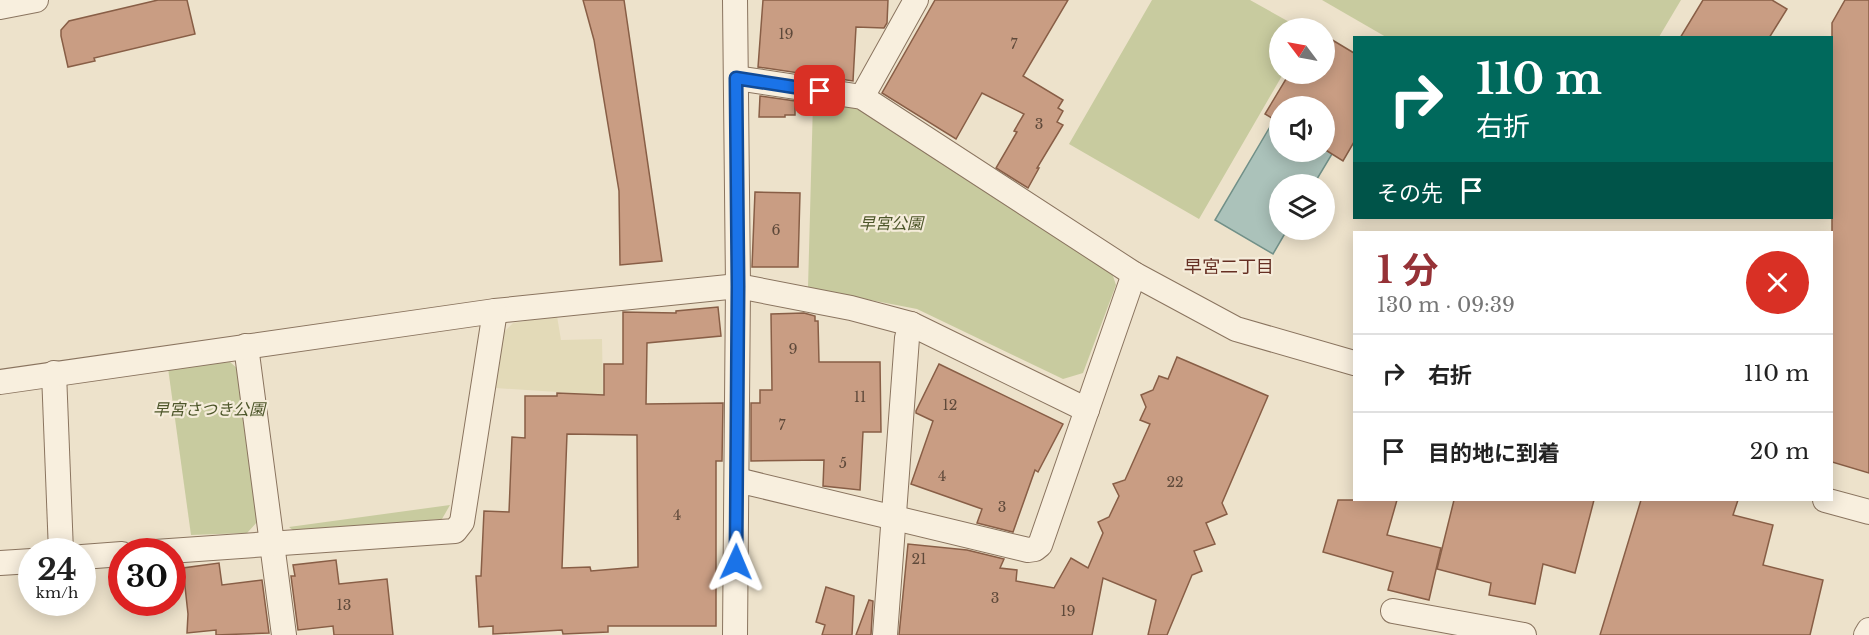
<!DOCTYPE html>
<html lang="ja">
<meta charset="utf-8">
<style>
body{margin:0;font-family:"Libre Baskerville","Noto Sans JP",serif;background:#f2f2f2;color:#222;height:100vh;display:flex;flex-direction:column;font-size:22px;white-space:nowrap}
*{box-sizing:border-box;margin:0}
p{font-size:20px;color:#767676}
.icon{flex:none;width:33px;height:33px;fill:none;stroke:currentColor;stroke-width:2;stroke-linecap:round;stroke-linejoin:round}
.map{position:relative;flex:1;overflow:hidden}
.sheet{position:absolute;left:1353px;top:231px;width:480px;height:270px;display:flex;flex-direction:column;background:#fff;border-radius:0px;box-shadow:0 3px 15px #0003}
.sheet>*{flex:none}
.top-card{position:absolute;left:1353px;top:36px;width:480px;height:183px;border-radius:0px;box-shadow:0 3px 15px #0003;background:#00695c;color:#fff;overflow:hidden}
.needle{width:39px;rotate:302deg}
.tools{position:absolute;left:1269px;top:18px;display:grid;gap:12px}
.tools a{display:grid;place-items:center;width:66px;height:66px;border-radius:50%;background:#fff;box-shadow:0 3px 15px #0003;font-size:30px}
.speed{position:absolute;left:18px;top:538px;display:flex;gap:12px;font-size:30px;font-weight:700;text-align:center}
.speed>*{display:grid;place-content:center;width:78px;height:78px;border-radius:50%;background:#fff;box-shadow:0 3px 15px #0003;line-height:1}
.speed small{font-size:15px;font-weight:400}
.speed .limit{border:9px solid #d22;background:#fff;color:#111}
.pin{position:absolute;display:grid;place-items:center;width:51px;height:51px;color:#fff;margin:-26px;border-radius:12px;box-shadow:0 3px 9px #0006}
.me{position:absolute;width:66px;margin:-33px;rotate:1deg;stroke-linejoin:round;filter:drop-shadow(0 0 4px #0008)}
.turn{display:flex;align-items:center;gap:21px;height:126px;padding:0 24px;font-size:27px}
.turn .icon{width:78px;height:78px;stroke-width:2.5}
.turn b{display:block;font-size:42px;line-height:51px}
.then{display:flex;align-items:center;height:57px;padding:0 24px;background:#0003;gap:12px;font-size:22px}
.round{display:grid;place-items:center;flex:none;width:63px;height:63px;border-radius:32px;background:#f2f2f2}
.headline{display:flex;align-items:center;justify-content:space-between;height:102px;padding:0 24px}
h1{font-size:36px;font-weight:700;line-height:45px;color:#963237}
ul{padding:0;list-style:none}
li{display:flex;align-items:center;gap:18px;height:78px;padding:0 24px;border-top:2px solid #e0e0e0}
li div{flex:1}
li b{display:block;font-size:22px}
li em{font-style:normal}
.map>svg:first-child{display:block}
</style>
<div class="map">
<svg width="1869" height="635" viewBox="0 0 1869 635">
<rect width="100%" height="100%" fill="#ede2cb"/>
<!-- farmland -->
<polygon fill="#e3dab8" points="557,316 561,340 602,339 603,395 495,388 503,333 513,323"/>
<!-- green -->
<g fill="#c8cb9f">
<polygon points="1152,0 1250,0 1300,28 1280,28 1280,74 1283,74 1199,219 1069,144"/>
<polygon points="1322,0 1681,0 1659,37 1386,37"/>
<polygon points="813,102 858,108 1110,267 1116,285 1083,373 1063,379 917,309 808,288"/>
<polygon points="230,362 239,370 258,521 247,533 191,535 168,368"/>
<polygon points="450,505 442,519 294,531 289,527"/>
</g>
<!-- water -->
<polygon fill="#abc2ba" stroke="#719088" stroke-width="1.5" points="1274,120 1279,123 1280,152 1324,152 1325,149 1332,154 1314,184 1280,184 1280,230 1287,230 1273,254 1215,220"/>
<!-- building -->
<g fill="#c99d83" stroke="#885e46" stroke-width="1.5" fill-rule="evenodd">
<polygon points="158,0 187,0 195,34 94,58 95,61 68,67 61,36 61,30 69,21"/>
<polygon points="583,0 624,0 662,261 620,265 619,191 594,40"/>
<polygon points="763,0 888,0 887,23 884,28 856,27 853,81 758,67"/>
<polygon points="935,0 1068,0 1023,76 1063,100 1058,108 1063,111 1057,122 1063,125 1037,168 1039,168 1028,188 996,168 1017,132 1014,131 1024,114 982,93 956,139 882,93"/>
<polygon points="1703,0 1772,0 1787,9 1769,38 1680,38"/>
<polygon points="1845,0 1869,0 1869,473 1832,462 1832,23"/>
<polygon points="1324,35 1354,53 1354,142 1343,161 1324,149 1324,106 1280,106 1280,123 1265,114 1289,74 1324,74"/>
<polygon points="760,96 795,101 795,115 785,115 785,117 759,117"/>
<polygon points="755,192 800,193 798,267 752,267"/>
<path d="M718 307 721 336 647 343 646 404 723 403 722 461H716V626H608V632L563 634 562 630 493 634V626L479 627 476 576H481L484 511 509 512 512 437 525 438V396H557V393L604 395V364H623V312L676 313V311ZM567 434 637 435 638 567 591 571 590 567 562 568Z"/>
<polygon points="804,313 815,316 815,321 818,321 819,362 880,362 881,432 863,432 860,490 823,486 824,460 751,461 751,403 760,403 760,390 772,390 771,314"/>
<polygon points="1177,357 1268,396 1222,503 1227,514 1206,523 1215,544 1194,551 1202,571 1192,575 1167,635 1148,635 1156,600 1103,578 1092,635 899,635 908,544 967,550 1004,559 1000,568 1017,570 1016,581 1054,588 1071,558 1088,568 1103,533 1098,522 1109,517 1119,496 1113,484 1125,480 1150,424 1140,420 1146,407 1141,395 1153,390 1159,376 1168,379"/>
<polygon points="939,364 1063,424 1038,472 1035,470 1013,532 977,523 982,509 911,484 933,421 916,413 916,411"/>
<polygon points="1338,500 1397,500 1387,535 1441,548 1429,600 1388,590 1393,572 1323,552"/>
<polygon points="1454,500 1594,500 1575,573 1543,564 1535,604 1489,595 1491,583 1437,569"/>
<polygon points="1641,500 1738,500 1733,515 1773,525 1763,565 1823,580 1810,635 1600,635"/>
<polygon points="336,560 339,584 387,579 393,635 334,635 333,626 298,630 291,576 295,576 293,565"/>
<polygon points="219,563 222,585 262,580 269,633 216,635 216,630 187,633 188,614 183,568"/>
<polygon points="826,587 854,596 852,635 822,635 825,625 816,622"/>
<polygon points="869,600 873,601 871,635 856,635"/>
</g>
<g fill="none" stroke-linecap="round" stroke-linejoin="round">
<!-- street casing -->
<g stroke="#8a745f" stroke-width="26">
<g id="street">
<polyline points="0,7 36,0"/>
<polyline points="736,78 862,97 1134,274 1236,329 1354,363"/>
<polyline points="862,97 916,0"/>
<polyline points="246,346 284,635"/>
<polyline points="54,373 61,552"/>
<polyline points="0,382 495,311 738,286 851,308 911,324 1087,410"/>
<polyline points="737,480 1028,550 1035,549 1040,545 1134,274"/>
<polyline points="1825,500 1869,512"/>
<polyline points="155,552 455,531 462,522 495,311"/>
<polyline points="82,557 122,554"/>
<polyline points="0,563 32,561"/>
<polyline points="1393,611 1524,635"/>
<polyline points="735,635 738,286 735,0"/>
<polyline points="885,635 907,338 911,324"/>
<polyline points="1866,635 1869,630"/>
</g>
</g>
<!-- street -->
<use href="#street" stroke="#f8efde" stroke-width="24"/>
</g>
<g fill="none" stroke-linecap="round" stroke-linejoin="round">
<!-- route casing -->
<g stroke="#114b97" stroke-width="15">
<polyline id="route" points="736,562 738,286 736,78 820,91"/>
</g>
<!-- route -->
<use href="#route" stroke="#1a73e8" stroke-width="10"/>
</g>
<g text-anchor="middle" stroke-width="4.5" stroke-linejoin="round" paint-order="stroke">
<!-- number labels -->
<g font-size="14" fill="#5e493a">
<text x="786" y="39">19</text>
<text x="1014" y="49">7</text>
<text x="1039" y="129">3</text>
<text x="776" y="235">6</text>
<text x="793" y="354">9</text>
<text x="860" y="402">11</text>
<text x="950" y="410">12</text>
<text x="782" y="430">7</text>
<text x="843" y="468">5</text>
<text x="942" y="481">4</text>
<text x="1175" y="487">22</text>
<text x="1002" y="512">3</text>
<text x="677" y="520">4</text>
<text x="919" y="564">21</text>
<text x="995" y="603">3</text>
<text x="344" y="610">13</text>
<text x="1068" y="616">19</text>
</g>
<!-- park labels -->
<g font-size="16" font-style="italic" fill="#4d562a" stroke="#f5ecda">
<text x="891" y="229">早宮公園</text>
<text x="209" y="415">早宮さつき公園</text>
</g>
<!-- neighbourhood labels -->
<g font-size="18" fill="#662f23" stroke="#f5ecda">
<text x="1229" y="273">早宮二丁目</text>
</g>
</g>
</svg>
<div class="tools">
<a><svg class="needle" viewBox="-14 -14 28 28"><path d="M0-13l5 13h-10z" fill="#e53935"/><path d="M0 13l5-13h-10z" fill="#767676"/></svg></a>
<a><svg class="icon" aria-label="sound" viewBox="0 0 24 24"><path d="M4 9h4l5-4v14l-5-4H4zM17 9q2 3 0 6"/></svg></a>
<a><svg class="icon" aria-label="layers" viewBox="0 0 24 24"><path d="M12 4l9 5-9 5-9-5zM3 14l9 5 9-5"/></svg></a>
</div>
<div class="speed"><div>24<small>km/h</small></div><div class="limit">30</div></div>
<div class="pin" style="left:820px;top:91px;background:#d93025"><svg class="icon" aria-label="arrive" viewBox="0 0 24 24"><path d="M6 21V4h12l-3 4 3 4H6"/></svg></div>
<svg class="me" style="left:736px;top:562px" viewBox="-20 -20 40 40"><path d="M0-17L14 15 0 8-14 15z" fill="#1a73e8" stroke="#fff" stroke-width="4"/></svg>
<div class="top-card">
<div class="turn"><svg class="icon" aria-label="right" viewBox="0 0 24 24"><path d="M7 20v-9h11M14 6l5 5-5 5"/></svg><div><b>110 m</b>右折</div></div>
<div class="then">その先<svg class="icon" aria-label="arrive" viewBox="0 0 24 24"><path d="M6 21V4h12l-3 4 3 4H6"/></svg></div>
</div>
<section class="sheet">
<div class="headline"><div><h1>1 分</h1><p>130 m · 09:39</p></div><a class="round" style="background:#d93025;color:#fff"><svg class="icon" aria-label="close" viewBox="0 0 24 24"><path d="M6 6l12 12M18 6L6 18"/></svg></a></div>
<ul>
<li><svg class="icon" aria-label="right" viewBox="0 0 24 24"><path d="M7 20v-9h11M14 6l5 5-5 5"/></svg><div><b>右折</b></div><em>110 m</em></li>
<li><svg class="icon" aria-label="arrive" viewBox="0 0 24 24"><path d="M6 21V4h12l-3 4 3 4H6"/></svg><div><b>目的地に到着</b></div><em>20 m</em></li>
</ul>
</section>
</div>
